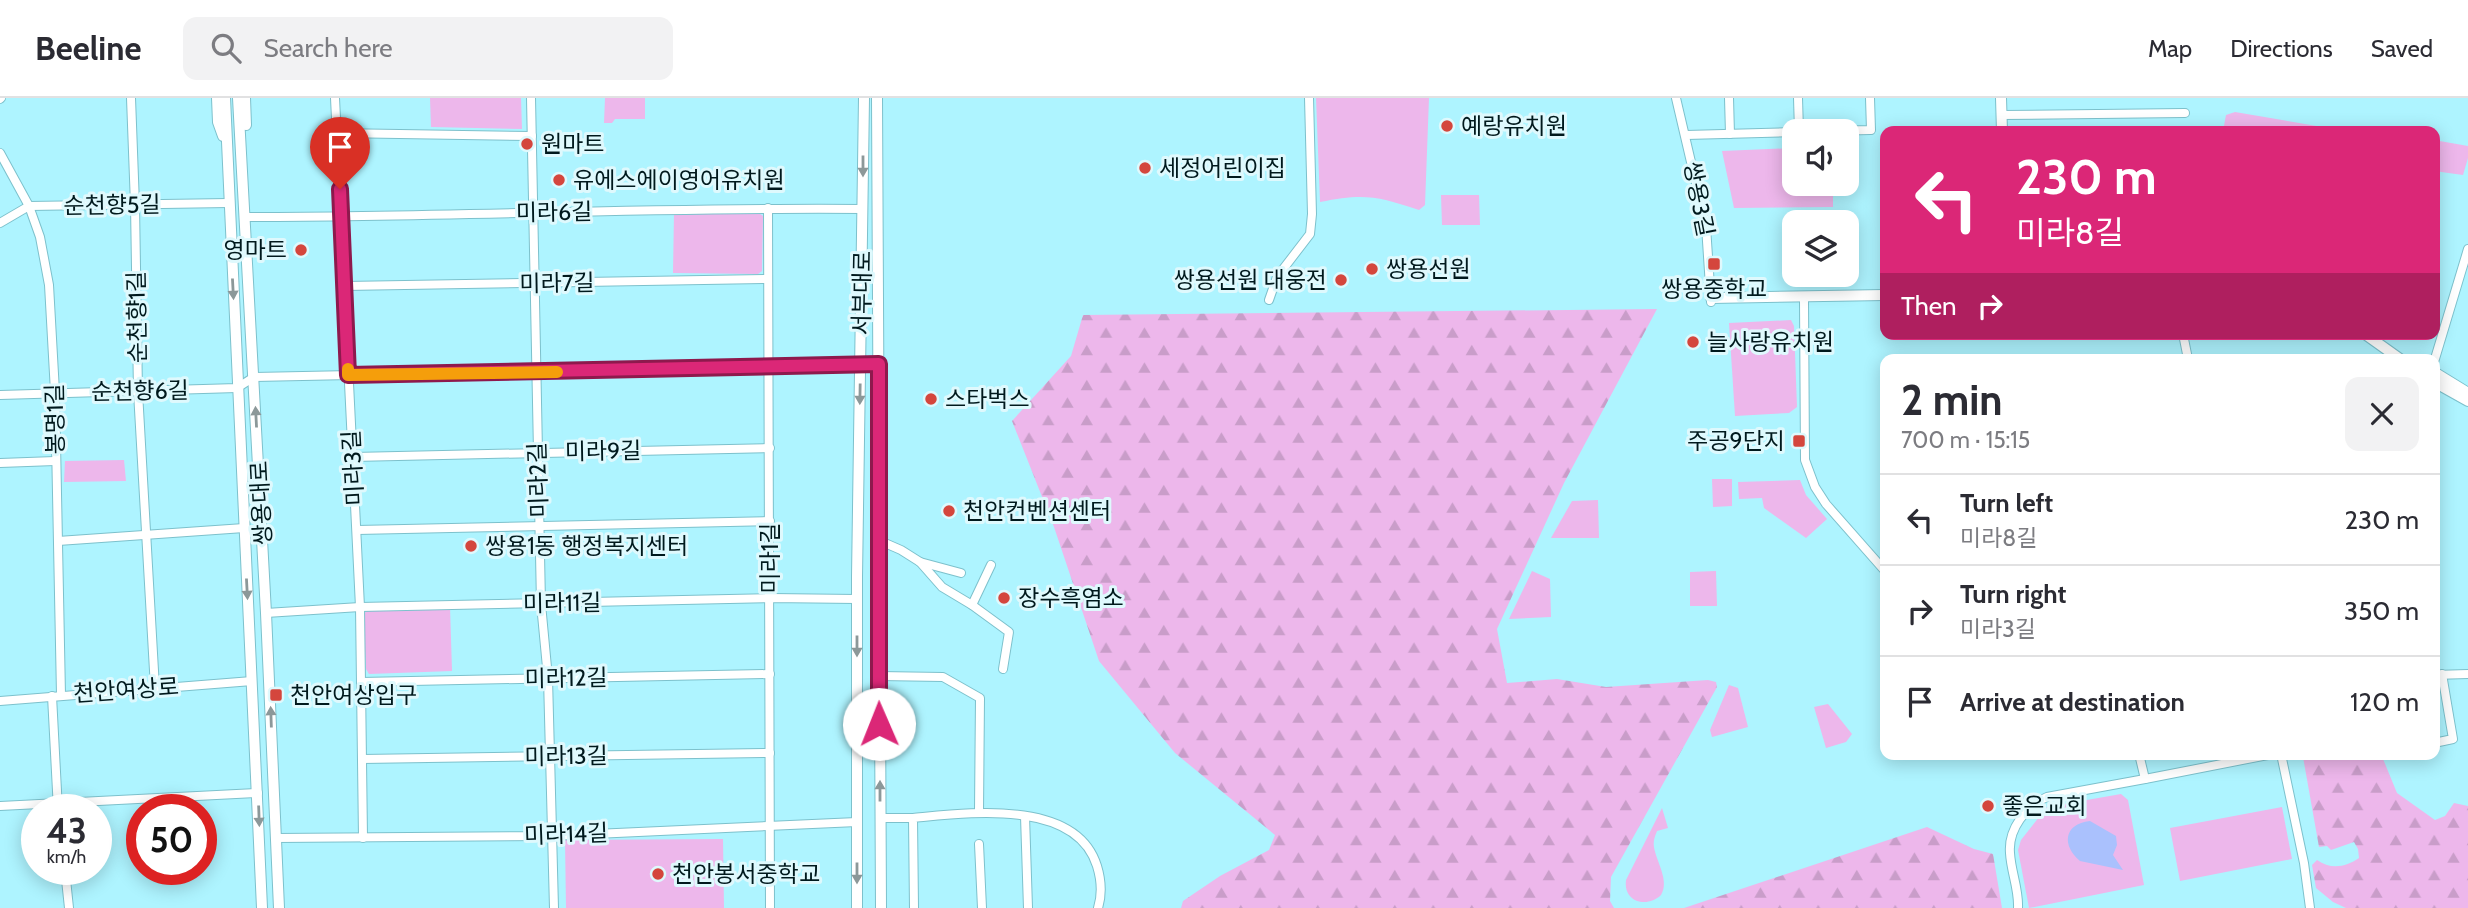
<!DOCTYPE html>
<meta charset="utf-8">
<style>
body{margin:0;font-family:Cabin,"Noto Sans KR",sans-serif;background:#f2f2f3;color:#2b2b33;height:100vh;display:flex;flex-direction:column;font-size:26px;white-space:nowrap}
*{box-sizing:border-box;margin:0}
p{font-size:23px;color:#7c7c81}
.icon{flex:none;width:38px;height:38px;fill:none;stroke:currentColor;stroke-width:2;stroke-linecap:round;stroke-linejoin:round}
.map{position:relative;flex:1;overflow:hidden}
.side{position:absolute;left:1880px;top:256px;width:560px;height:406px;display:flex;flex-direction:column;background:#fff;border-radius:14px;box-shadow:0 4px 18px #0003}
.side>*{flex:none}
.top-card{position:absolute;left:1880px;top:28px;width:560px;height:214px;border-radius:14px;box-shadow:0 4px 18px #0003;background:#db2777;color:#fff;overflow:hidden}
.tools{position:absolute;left:1782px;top:21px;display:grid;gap:14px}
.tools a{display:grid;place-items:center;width:77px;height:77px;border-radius:14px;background:#fff;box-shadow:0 4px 18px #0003;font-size:35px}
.speed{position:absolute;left:21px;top:696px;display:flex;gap:14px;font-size:35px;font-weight:700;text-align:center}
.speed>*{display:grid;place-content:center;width:91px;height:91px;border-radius:50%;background:#fff;box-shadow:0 4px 18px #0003;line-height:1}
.speed small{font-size:18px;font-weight:400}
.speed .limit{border:10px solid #d22;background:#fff;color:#111}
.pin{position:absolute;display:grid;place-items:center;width:60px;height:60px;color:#fff;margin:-72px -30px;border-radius:50% 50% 50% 0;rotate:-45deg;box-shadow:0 0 7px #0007}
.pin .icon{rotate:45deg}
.me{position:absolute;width:77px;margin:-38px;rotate:359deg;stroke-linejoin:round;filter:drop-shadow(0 0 5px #0008)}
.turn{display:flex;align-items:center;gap:24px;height:147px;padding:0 21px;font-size:32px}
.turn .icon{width:91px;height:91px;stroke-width:2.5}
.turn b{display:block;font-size:49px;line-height:60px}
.then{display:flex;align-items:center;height:66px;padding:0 21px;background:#0003;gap:14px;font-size:26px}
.round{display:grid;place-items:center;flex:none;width:74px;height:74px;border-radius:14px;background:#f2f2f3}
.overview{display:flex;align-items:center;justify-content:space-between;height:119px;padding:0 21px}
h1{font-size:42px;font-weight:700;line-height:52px}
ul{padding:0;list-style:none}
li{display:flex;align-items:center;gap:21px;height:91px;padding:0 21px;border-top:2px solid #e1e1e2}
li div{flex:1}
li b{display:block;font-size:26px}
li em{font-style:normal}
header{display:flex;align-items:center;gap:42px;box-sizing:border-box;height:98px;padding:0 35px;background:#fff;border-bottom:2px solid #e1e1e2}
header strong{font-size:33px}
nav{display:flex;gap:38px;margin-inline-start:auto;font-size:24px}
.search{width:490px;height:63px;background:#f2f2f3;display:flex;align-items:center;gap:18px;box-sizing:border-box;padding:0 24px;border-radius:14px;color:#7c7c81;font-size:26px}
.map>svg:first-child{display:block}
</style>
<header>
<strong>Beeline</strong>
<div class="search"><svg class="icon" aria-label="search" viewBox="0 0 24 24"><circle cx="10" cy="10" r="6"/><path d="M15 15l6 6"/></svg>Search here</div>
<nav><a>Map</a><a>Directions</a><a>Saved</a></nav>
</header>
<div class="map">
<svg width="2468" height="810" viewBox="0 0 2468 810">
<defs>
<pattern id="forest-firs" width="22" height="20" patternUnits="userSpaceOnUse" patternTransform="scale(1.75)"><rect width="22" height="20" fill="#edb7eb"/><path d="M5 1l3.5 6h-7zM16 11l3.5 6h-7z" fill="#c99dc9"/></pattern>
</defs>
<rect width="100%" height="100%" fill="#aef4ff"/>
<!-- forest -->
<g fill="url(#forest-firs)">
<polygon points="1657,211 1564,385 1497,531 1507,585 1557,581 1606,589 1708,582 1716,584 1717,589 1611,779 1610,803 1614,810 1181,810 1183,803 1220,778 1269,752 1275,737 1175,655 1099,563 1054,429 1012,323 1071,258 1083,217"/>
<path d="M2308 656H2381L2397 695 2435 722 2445 718 2454 705 2468 708V810H2346L2333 804 2316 790 2312 767 2317 762C2331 772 2346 769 2359 760L2358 751 2354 744 2331 752 2327 748 2319 749 2303 659Z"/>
<polygon points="1927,729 1974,751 1993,756 2002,810 1684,810"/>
</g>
<!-- park -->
<g fill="#edb7eb">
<polygon points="430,0 521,0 522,31 431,29"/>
<polygon points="605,0 645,0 645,21 615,21 612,25 604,25"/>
<path d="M1316 0H1429L1425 107 1419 112C1378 98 1363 95 1320 104Z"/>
<polygon points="2235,14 2328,30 2328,33 2223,33 2226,17"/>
<polygon points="2434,42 2468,48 2468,60 2463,77 2434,73"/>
<polygon points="1794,50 1794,86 1843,86 1833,88 1833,109 1734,110 1722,53"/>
<polygon points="1441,97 1479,97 1480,127 1442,127"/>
<polygon points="674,115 760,116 763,118 762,173 758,176 673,175"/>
<polygon points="1791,222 1794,228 1797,309 1789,315 1735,318 1729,225"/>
<polygon points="124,362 126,383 64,384 65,363"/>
<polygon points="1712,381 1732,381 1732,408 1713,409"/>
<polygon points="1800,382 1806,397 1827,421 1806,440 1764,410 1762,400 1739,401 1738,384"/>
<polygon points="1598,402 1599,440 1551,440 1572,403"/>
<polygon points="1532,473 1550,481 1551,519 1509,521"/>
<polygon points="1716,473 1717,508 1690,508 1690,474"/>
<polygon points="450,508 452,573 369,576 366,571 363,516 369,512"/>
<polygon points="1729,587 1738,590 1748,629 1712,639 1710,632"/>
<polygon points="1828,606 1852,636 1846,644 1826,650 1814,609"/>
<polygon points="2121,696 2128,702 2144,787 2029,810 2018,752 2021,742 2047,709"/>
<polygon points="2282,709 2292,761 2180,783 2170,730"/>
<path d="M1662 710 1668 730 1657 733C1655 738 1653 743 1654 749 1656 763 1670 783 1661 797 1648 810 1623 805 1626 782Z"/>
<polygon points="723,741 724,810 566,810 565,742"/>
</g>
<!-- water -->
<path fill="#aac1fd" d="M2090 723 2116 738 2117 747 2113 757 2123 772 2080 763C2062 748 2063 726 2090 723Z"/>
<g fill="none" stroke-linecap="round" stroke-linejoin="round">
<!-- street casing -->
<g stroke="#7dc1cc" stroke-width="10">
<g id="street">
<polyline points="131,0 135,107 138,294 155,590"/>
<polyline points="335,0 360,509 363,740"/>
<polyline points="531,0 541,506 548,580 554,810"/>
<polyline points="1676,0 1706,128 1711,204"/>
<polyline points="1729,0 1730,36"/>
<polyline points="1798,0 1799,33"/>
<polyline points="0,1 1,0"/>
<polyline points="2002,17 2185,15"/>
<polyline points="1825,33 1871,32 1870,0"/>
<polyline points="336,35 532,38"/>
<polyline points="1686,37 1794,34"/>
<polyline points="0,55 29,108 40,139 49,187 55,294 61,597"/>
<polyline points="768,110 770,810"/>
<path d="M245 119C451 119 657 109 863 111"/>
<polyline points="0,125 29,108 229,105"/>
<polyline points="345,188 768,181"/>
<polyline points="1269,202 1277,179 1310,136 1312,116 1309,0"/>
<polyline points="1804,203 1805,362 1815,389 1826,406 1885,473"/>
<polyline points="2183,236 2188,261"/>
<polyline points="2434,264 2468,151"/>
<polyline points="0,297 237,290 254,279 879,266"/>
<polyline points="353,359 770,350"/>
<polyline points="0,365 55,363"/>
<polyline points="357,432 770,423"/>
<polyline points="878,442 901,452 920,464 942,489 972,507 1009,534 1003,571"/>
<polyline points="58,443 244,430"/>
<polyline points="920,464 961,475"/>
<polyline points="972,507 991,467"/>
<polyline points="266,515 360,509 770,500 857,501"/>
<polyline points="2434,577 2468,576"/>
<polyline points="879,578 943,579 980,600 979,713"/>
<polyline points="361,584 770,576"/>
<polyline points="52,598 58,712"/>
<polyline points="0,603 252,583"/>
<polyline points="2434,645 2453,641 2442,576"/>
<polyline points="2139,656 2145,681 2273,656"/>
<polyline points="2281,656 2304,765 2310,810"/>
<polyline points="362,661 770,655"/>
<polyline points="0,708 258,695"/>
<polyline points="1025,718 1028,810"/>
<polyline points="880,720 913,720"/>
<polyline points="276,740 551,738 857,724"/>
<polyline points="979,746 982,810"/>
<polyline points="65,772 69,810"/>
<path d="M914 810 913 720C967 715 1076 700 1097 768 1101 781 1102 797 1098 810"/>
<path d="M2018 810C2019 791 2011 774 2010 755 2008 731 2026 708 2047 699L2145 681"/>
</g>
</g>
<!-- secondary casing -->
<g stroke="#7dc1cc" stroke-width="12">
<g id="secondary">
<polyline points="217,0 218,24 223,38"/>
<polyline points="225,0 262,810"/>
<polyline points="238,0 266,515 279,810"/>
<polyline points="245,0 246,27"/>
<polyline points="877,0 881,810"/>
<polyline points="2001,0 2002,33"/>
<polyline points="1711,200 1885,197"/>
<polyline points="2365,236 2400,261"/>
<polyline points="2434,274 2468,295"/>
<polyline points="2434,284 2468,303"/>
<polyline points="857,810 857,479 864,0"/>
</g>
</g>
<!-- street -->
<use href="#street" stroke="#fff" stroke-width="8"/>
<!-- secondary -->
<use href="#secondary" stroke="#fff" stroke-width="10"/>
</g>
<!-- one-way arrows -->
<defs><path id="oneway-solid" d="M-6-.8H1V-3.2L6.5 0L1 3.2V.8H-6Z" transform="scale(1.75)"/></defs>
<g fill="#8c9899">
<use href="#oneway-solid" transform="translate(863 68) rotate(90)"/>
<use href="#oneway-solid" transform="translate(233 191) rotate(87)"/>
<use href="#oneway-solid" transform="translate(860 296) rotate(91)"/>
<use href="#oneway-solid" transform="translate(256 319) rotate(-93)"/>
<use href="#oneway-solid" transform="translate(247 491) rotate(87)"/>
<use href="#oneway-solid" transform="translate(857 548) rotate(90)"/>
<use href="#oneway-solid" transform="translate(271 619) rotate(-92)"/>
<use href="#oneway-solid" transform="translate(880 693) rotate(-90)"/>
<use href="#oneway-solid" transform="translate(259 718) rotate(88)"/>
<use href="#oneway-solid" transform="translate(857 775) rotate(90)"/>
</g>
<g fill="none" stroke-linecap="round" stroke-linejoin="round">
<!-- route casing -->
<g stroke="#8e194d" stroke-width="18">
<polyline id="route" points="340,91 348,277 879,266 879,626"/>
</g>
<!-- route -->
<use href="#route" stroke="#db2777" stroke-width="12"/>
<!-- slow -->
<polyline stroke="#f59e0b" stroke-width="12" points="348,271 348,277 557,274"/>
</g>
<!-- markers -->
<g fill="#d4463d" stroke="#dff9fd" stroke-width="2.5">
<circle cx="1447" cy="28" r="7"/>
<circle cx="527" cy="46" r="7"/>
<circle cx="1145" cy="70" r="7"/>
<circle cx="559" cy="82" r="7"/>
<circle cx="301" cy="152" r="7"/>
<rect x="1707" y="159" width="14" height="14" rx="3.5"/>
<circle cx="1372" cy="171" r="7"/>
<circle cx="1341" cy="182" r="7"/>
<circle cx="1693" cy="244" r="7"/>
<circle cx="931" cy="301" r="7"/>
<rect x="1792" y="336" width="14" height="14" rx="3.5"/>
<circle cx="949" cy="413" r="7"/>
<circle cx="471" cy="448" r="7"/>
<circle cx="1004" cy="500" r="7"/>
<rect x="269" y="590" width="14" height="14" rx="3.5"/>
<circle cx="1988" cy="708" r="7"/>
<circle cx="658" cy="776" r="7"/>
</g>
<g text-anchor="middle" stroke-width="6" stroke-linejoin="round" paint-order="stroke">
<!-- poi labels -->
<g font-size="23" fill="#00191d" stroke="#dff9fd" text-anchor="start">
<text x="1461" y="36">예랑유치원</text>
<text x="541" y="54">원마트</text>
<text x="1159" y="78">세정어린이집</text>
<text x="573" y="90">유에스에이영어유치원</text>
<text x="287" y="160" text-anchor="end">영마트</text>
<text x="1386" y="179">쌍용선원</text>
<text x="1327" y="190" text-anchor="end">쌍용선원 대웅전</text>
<text x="1714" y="199" text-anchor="middle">쌍용중학교</text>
<text x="1707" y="252">늘사랑유치원</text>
<text x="945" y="309">스타벅스</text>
<text x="1785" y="351" text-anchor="end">주공9단지</text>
<text x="963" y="421">천안컨벤션센터</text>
<text x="485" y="456">쌍용1동 행정복지센터</text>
<text x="1018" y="508">장수흑염소</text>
<text x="290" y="605">천안여상입구</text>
<text x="2002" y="716">좋은교회</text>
<text x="672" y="784">천안봉서중학교</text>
</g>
<!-- street labels -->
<g font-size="23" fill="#00191d" stroke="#dff9fd">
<text transform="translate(1699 101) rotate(79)" y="8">쌍용3길</text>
<text transform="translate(112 107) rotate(-1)" y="8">순천향5길</text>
<text transform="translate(554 114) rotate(-1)" y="8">미라6길</text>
<text transform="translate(557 185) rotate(-1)" y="8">미라7길</text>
<text transform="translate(862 195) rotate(-89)" y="8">서부대로</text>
<text transform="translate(137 219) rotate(-91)" y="8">순천향1길</text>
<text transform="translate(140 293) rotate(-1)" y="8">순천향6길</text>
<text transform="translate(55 321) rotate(-91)" y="8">봉명1길</text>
<text transform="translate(603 353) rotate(-1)" y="8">미라9길</text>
<text transform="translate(353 370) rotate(-93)" y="8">미라3길</text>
<text transform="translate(538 382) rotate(-92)" y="8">미라2길</text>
<text transform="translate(261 405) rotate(-93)" y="8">쌍용대로</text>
<text transform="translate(770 460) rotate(-90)" y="8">미라1길</text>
<text transform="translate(562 505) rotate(-1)" y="8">미라11길</text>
<text transform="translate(566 580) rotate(-1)" y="8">미라12길</text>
<text transform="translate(126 592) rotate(-4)" y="8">천안여상로</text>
<text transform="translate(566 658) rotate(-1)" y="8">미라13길</text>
<text transform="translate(566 736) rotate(-2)" y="8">미라14길</text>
</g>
</g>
</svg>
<div class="tools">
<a><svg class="icon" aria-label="sound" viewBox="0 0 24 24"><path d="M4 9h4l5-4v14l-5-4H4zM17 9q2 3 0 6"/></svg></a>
<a><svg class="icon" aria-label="layers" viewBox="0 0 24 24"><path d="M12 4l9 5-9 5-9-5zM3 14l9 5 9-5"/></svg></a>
</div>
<div class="speed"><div>43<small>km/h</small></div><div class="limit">50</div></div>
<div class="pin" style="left:340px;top:91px;background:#d93025"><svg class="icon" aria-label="arrive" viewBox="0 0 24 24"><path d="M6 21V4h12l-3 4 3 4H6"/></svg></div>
<svg class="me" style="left:879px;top:626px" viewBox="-20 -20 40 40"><circle r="19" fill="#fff"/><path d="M0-13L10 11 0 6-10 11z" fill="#db2777"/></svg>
<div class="top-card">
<div class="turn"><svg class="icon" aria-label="left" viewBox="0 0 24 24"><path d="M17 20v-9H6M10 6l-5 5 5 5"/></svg><div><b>230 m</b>미라8길</div></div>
<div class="then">Then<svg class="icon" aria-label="right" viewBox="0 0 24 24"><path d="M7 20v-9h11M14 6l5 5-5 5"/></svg></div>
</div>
<section class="side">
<div class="overview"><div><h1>2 min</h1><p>700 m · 15:15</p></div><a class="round"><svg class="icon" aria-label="close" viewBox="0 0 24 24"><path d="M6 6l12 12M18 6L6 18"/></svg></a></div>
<ul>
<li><svg class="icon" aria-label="left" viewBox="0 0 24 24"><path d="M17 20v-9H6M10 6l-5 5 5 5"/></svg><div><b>Turn left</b><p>미라8길</p></div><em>230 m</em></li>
<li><svg class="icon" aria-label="right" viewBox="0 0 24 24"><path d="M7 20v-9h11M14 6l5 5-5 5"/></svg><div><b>Turn right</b><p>미라3길</p></div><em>350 m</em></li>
<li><svg class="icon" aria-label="arrive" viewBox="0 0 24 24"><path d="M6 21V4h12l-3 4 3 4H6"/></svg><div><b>Arrive at destination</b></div><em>120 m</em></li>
</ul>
</section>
</div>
